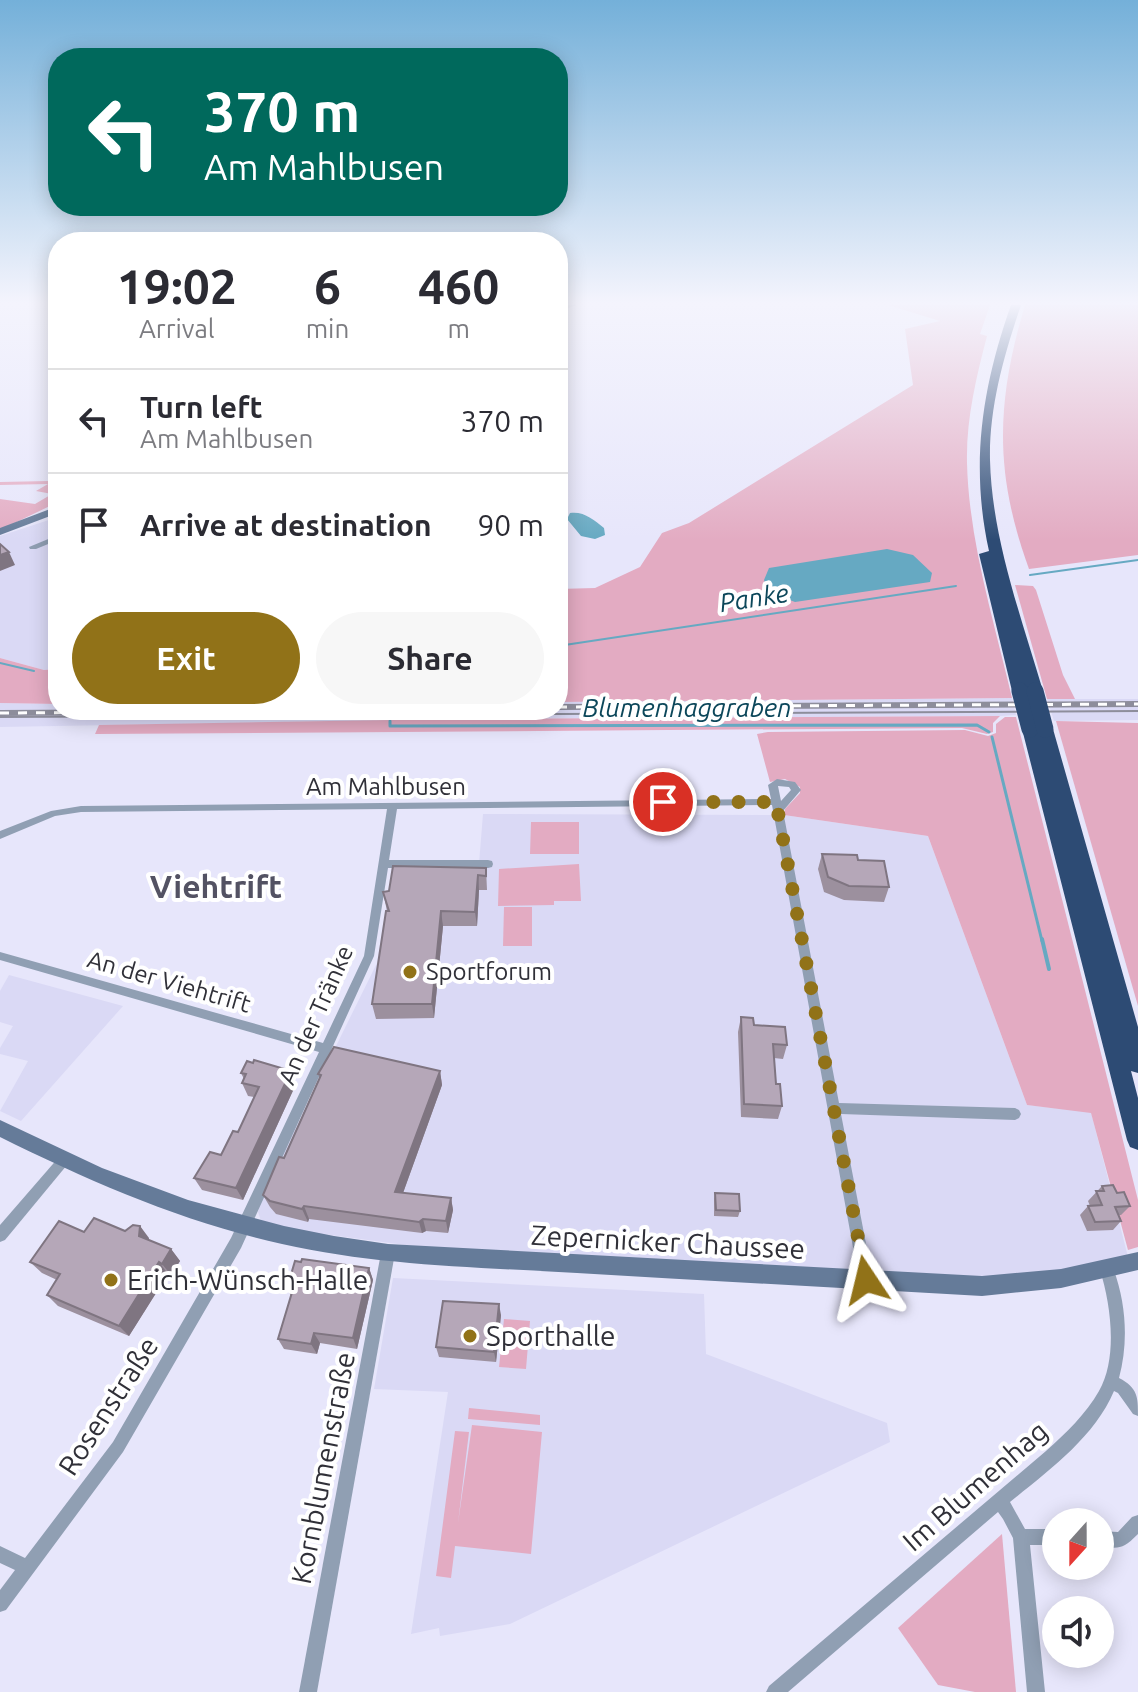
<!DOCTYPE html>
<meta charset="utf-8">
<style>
body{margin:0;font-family:Ubuntu,sans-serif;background:#f7f7f7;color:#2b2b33;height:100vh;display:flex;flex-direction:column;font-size:30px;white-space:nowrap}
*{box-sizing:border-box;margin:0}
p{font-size:26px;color:#7c7c81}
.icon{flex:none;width:44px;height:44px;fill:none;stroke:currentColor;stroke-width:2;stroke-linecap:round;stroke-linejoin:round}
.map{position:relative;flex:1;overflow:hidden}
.sheet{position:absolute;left:48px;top:232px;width:520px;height:488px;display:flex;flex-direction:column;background:#fff;border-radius:32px;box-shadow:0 4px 20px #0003}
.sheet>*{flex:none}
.guide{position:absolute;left:48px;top:48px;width:520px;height:168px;border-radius:32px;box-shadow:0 4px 20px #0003;background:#00695c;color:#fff;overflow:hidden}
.needle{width:52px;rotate:201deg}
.controls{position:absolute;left:1042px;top:1508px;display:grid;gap:16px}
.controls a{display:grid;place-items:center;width:72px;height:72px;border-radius:50%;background:#fff;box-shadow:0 4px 20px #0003;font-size:40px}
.pin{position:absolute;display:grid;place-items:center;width:68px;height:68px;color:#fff;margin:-34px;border:4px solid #fff;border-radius:50%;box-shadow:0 2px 8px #0007}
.me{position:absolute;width:88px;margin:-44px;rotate:350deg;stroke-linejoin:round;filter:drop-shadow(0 0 6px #0008)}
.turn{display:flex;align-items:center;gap:28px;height:168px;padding:0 24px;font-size:36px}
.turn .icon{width:104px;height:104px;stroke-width:2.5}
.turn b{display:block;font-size:56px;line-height:68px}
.eta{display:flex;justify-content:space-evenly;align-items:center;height:136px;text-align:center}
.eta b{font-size:48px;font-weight:600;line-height:56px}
.cta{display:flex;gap:16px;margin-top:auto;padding:16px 24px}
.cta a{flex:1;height:92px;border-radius:48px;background:#917218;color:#fff;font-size:32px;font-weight:600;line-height:92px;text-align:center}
.cta a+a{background:#f7f7f7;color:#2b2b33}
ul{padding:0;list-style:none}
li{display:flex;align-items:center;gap:24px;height:104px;padding:0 24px;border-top:2px solid #e1e1e2}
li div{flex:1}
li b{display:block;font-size:30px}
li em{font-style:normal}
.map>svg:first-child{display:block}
</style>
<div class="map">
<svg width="1138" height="1692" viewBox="0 0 1138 1692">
<rect width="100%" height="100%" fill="#e7e6fb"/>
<!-- built -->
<g fill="#dad9f5">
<polygon points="58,517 58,574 48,579 58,586 58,669 44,670 0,658 0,536"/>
<polygon points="1012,698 1016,715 1000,716 451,719 0,727 0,703 58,704 58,710 558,710 558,702"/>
<polygon points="1047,699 1138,699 1138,720 1054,721"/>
<polygon points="483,814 784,815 928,836 1027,1105 1091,1112 1128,1257 1082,1270 983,1282 443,1250 270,1227 261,1221 258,1212 262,1196 377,963 391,877 478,876"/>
<polygon points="9,975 123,1006 21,1121 0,1111 28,1061 0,1054 0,1048 13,1026 0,1022 0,991"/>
<polygon points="393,1278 704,1294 706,1354 887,1423 890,1442 510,1624 440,1636 439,1628 411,1634 448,1392 374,1389"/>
</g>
<!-- green -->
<g fill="#e3abc2">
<path d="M888 305H990L980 334 987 336C976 378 966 420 967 463 969 542 994 621 1012 698L558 702V589L595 588 640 567 662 533 689 523 913 385 905 329 940 321Z"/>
<path d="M1025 305H1138V555L1029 569C994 473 996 402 1025 305Z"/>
<polygon points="49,481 58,483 54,504 0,530 0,499 35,504 52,494 36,491 48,484 0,485 0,482"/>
<polygon points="1015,585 1033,586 1036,590 1063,675 1075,699 1047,699"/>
<polygon points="0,658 44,670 58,669 58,704 0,703"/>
<polygon points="1000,716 993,723 993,732 987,734 962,728 95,734 99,725 451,719"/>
<polygon points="1005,717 1016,717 1138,1200 1138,1247 1128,1250 1091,1113 1027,1105 928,836 784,815 785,809 800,793 800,787 785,779 770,782 757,734 768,732 965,730 988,736 996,733 996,724"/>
<polygon points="1056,721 1138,723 1138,1006"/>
<polygon points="531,822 579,822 579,854 530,854"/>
<polygon points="579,864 581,901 554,901 554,905 498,906 499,869"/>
<polygon points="504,907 532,907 532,946 503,946"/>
<polygon points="504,1319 530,1321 526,1369 499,1367"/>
<polygon points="469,1408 540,1415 540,1425 468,1419"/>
<polygon points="472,1425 542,1432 531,1554 455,1546 451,1578 436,1576 455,1431 469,1432 458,1523"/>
<polygon points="1002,1534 1016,1692 975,1692 938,1685 898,1628"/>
</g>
<!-- water -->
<g fill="#66a9c2">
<path d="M570 513C584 511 594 520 604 528L605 535 595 539 581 536 567 519Z"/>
<polygon points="887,549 913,555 932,573 930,582 795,602 768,592 764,580 769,568"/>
</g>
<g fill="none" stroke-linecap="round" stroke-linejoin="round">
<!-- stream-far2 -->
<g stroke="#66a9c2" stroke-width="2">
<polyline points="1030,575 1138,560"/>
<polyline points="558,646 956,586"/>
<polyline points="0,663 34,671"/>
</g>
<!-- stream-far1 -->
<g stroke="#66a9c2" stroke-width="3">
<polyline points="390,721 390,726 977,725 989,732"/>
<polyline points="992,737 1042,941"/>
</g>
<!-- stream -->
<polyline stroke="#66a9c2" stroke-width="4" points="1042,939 1049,969"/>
<!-- street -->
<g fill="#909fb3" fill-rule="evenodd">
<polygon points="58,535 58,540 36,549 30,549 29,547"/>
<path d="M777 779 795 782 801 790 783 811 839 1103 1015 1108 1019 1110 1021 1114 1019 1118 1015 1120 841 1114 873 1280 871 1285 866 1287 861 1285 859 1280 772 805 397 809 389 860H488L492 861 493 864 492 867 488 868H388L374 956 241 1248 123 1452 6 1610 0 1612V1590L15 1570 0 1563V1546L25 1558 113 1442 231 1238 319 1052 0 960V952L323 1043 364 956 387 809 81 812 55 816 0 839V831L51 811 81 806 771 799 768 785ZM778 786 789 787 791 790 781 801Z"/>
<polygon points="63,1155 67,1157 69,1161 67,1165 5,1240 0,1242 0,1225 59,1157"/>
<polygon points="388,1246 393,1248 395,1253 317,1692 299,1692 381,1253 383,1248"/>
<path d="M1107 1263 1112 1265C1126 1301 1129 1341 1119 1378 1138 1388 1138 1397 1138 1416L1133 1414 1118 1393 1114 1391C1094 1438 1048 1471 1010 1502L1025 1529H1056V1545H1030L1045 1692H1027L1013 1538 1003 1519 998 1512 788 1692H766L769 1686 1046 1451C1066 1433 1086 1414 1099 1391 1118 1358 1111 1305 1100 1270L1102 1265Z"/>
<path d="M1138 1515V1534C1122 1550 1121 1548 1100 1547V1531L1118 1532 1132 1517Z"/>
</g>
<!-- secondary -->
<g fill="#657b99" fill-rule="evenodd">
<polygon points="566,305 576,305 558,312 558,307"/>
<polygon points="58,506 58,513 0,535 0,528"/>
<path d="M0 1120 102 1168 188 1200 284 1226 334 1236 388 1244 982 1276 1061 1269 1138 1252V1270L1061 1288 982 1296C847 1288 712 1281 577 1273 478 1267 379 1266 282 1244 183 1222 91 1182 0 1137Z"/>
</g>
<!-- highway -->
<g fill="#2d4b74" fill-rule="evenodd">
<path d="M1011 305H1021C1004 355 989 407 990 460 992 539 1021 616 1043 691L1035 696 1028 691 1020 696 1012 691 979 554 989 551C970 465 982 387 1011 305Z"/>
<polygon points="1030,724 1038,728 1045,724 1053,729 1138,1027 1138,1073 1131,1071 1138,1098 1138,1150 1130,1147 1127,1140 1022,729"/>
</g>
<!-- tram -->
<polyline stroke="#8d8d9b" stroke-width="2" points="0,717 1138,711"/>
<!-- rail casing -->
<g stroke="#8d8d9b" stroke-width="6">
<g id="rail">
<polyline points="558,707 1138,704"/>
<polyline points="0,713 487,710"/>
</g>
</g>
<!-- rail -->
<use href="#rail" stroke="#fff" stroke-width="3" stroke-dasharray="9" stroke-linecap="butt"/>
<!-- highway-bridge -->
<g stroke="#2d4b74" stroke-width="17">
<polyline points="1020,691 1030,729"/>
<polyline points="1035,691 1045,729"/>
</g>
</g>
<!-- wall -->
<g fill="#9c909e">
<polygon points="822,854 858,860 889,887 884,902 844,900 824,892 818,869"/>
<polygon points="486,868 487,890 479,890 477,926 443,926 434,1018 376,1019 372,1004 387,911 383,892"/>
<polygon points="741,1017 787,1045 783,1059 774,1058 776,1084 782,1106 778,1119 741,1117 738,1032"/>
<polygon points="291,1071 296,1084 243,1200 202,1190 194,1178 221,1155 238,1132 254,1097 248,1096 242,1083 244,1079 241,1073"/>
<polygon points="440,1071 442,1085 403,1193 451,1198 453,1210 448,1233 426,1231 422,1233 309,1219 308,1222 276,1214 270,1207 263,1195 284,1158 320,1078 318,1074"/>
<polygon points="1102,1186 1117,1193 1130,1206 1121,1215 1119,1215 1121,1221 1113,1230 1087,1231 1080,1215 1088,1206 1090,1206 1088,1201"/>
<polygon points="715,1193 740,1211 738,1217 714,1216 714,1199"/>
<polygon points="140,1226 149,1240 171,1249 180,1261 171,1275 168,1274 129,1336 58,1306 47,1295 57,1280 42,1273 30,1262 84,1232 125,1231"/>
<polygon points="369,1268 373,1280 357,1349 320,1343 317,1354 284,1349 278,1339 291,1296 287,1288"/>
<polygon points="501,1315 496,1362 439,1357 436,1347"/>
</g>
<!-- shaded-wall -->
<g fill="#7f7581">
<polygon points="9,552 15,565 0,571 0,555"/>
<polygon points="478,875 479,890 477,926 475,912"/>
<polygon points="441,911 443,926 434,1018 432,1004"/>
<polygon points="291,1071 296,1084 243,1200 236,1188"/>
<polygon points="440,1071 442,1085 399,1204 395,1192"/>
<polygon points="451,1198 453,1210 448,1233 446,1221"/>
<polygon points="304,1206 309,1219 308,1222 302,1209"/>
<polygon points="423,1219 426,1231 422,1233 419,1222"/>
<polygon points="140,1226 149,1238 148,1248 139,1236"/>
<polygon points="171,1249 180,1261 171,1275 162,1264"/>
<polygon points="159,1262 168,1274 129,1336 119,1326"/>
<polygon points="369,1268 373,1280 357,1349 353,1338"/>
<polygon points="499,1304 501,1315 496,1362 494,1352"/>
<polygon points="314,1333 320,1343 317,1354 311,1344"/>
</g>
<!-- building -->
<g fill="#b5a7b8" stroke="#7f7581" stroke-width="2">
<polygon points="0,544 9,552 0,555"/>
<polygon points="822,854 857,855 858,860 884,861 889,887 849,886 828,877"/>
<polygon points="393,866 486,868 486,876 478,875 475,912 441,911 432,1004 372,1004 386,911 389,911 383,892 389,891"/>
<polygon points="741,1017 753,1018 754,1025 785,1027 787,1045 773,1044 776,1084 780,1084 782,1106 744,1104"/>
<polygon points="334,1047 440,1071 395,1192 451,1198 446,1221 423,1219 419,1222 304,1206 302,1209 270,1201 263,1195 279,1157 284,1158 321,1075 318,1074"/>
<polygon points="254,1060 291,1071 236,1188 194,1178 210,1152 221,1155 233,1131 238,1132 259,1087 242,1083 246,1074 241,1073 247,1061 253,1063"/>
<polygon points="1113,1185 1117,1193 1124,1192 1130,1206 1115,1207 1121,1221 1095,1222 1088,1206 1102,1205 1096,1191 1104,1191 1102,1186"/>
<polygon points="715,1193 739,1194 740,1211 716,1210"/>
<polygon points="94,1218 125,1231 133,1225 140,1226 139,1236 171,1249 162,1264 159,1262 119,1326 47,1295 60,1274 30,1262 59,1221 84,1232"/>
<polygon points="302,1259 369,1268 353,1338 314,1333 311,1344 278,1339 293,1289 287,1288 295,1261 301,1262"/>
<polygon points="443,1301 499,1304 494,1352 436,1347"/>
</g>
<!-- sky -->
<linearGradient id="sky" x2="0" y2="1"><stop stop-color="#74b0d9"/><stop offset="0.56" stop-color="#f4f4fd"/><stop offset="1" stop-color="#f4f4fd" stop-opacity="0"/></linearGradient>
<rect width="1138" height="541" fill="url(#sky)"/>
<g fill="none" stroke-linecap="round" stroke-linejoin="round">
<!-- route -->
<polyline stroke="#917218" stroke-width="14" stroke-dasharray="0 25.2" points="663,802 776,802 866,1280"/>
</g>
<!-- markers -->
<g fill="#917218" stroke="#fff" stroke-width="3">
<circle cx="410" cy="972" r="8"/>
<circle cx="111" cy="1280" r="8"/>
<circle cx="470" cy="1336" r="8"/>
</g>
<g text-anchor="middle" stroke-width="8" stroke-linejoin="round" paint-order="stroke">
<!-- street labels -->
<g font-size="24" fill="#303038" stroke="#fff">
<text x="386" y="795">Am Mahlbusen</text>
<text transform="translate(169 982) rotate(16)" y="8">An der Viehtrift</text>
<text transform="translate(316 1015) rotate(-66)" y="8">An der Tränke</text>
</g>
<!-- poi labels -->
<g font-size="24" fill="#303038" stroke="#fff" text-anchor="start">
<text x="426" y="980">Sportforum</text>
</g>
<!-- water labels -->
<g font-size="26" font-style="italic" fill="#0c475a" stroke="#fff">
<text transform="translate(754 598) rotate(-9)" y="9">Panke</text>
<text x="687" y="717">Blumenhaggraben</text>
</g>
<!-- near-street labels -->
<g font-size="28" fill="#303038" stroke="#fff">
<text transform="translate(668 1242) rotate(3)" y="10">Zepernicker Chaussee</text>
<text transform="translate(108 1406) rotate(-57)" y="10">Rosenstraße</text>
<text transform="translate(323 1468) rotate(-79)" y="10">Kornblumenstraße</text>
<text transform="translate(975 1486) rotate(-41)" y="10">Im Blumenhag</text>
</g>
<!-- near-poi labels -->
<g font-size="28" fill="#303038" stroke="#fff" text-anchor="start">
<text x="127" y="1290">Erich-Wünsch-Halle</text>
<text x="486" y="1346">Sporthalle</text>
</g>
<!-- district labels -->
<g font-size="32" font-weight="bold" fill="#535263" stroke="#fff">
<text x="216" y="898">Viehtrift</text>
</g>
</g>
</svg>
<div class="controls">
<a><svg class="needle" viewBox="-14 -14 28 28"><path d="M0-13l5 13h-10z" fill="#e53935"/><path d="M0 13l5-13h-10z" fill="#7c7c81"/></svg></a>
<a><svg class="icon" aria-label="sound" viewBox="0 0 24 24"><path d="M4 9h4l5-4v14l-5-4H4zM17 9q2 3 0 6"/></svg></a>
</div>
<div class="pin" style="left:663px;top:802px;background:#d93025"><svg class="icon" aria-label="arrive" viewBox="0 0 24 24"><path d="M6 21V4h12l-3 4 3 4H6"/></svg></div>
<svg class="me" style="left:866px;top:1280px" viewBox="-20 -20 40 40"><path d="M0-17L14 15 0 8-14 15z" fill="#917218" stroke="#fff" stroke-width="4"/></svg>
<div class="guide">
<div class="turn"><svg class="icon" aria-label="left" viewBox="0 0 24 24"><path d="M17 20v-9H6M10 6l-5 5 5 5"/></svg><div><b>370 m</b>Am Mahlbusen</div></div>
</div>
<section class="sheet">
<div class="eta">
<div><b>19:02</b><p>Arrival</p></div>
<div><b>6</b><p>min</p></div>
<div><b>460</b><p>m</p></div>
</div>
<ul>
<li><svg class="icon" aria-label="left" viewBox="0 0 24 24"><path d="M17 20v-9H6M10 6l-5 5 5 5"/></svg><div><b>Turn left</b><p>Am Mahlbusen</p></div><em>370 m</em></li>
<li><svg class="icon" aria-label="arrive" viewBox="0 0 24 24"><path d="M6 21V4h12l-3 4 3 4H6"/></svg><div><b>Arrive at destination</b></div><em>90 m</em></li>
</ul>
<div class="cta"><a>Exit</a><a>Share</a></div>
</section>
</div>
